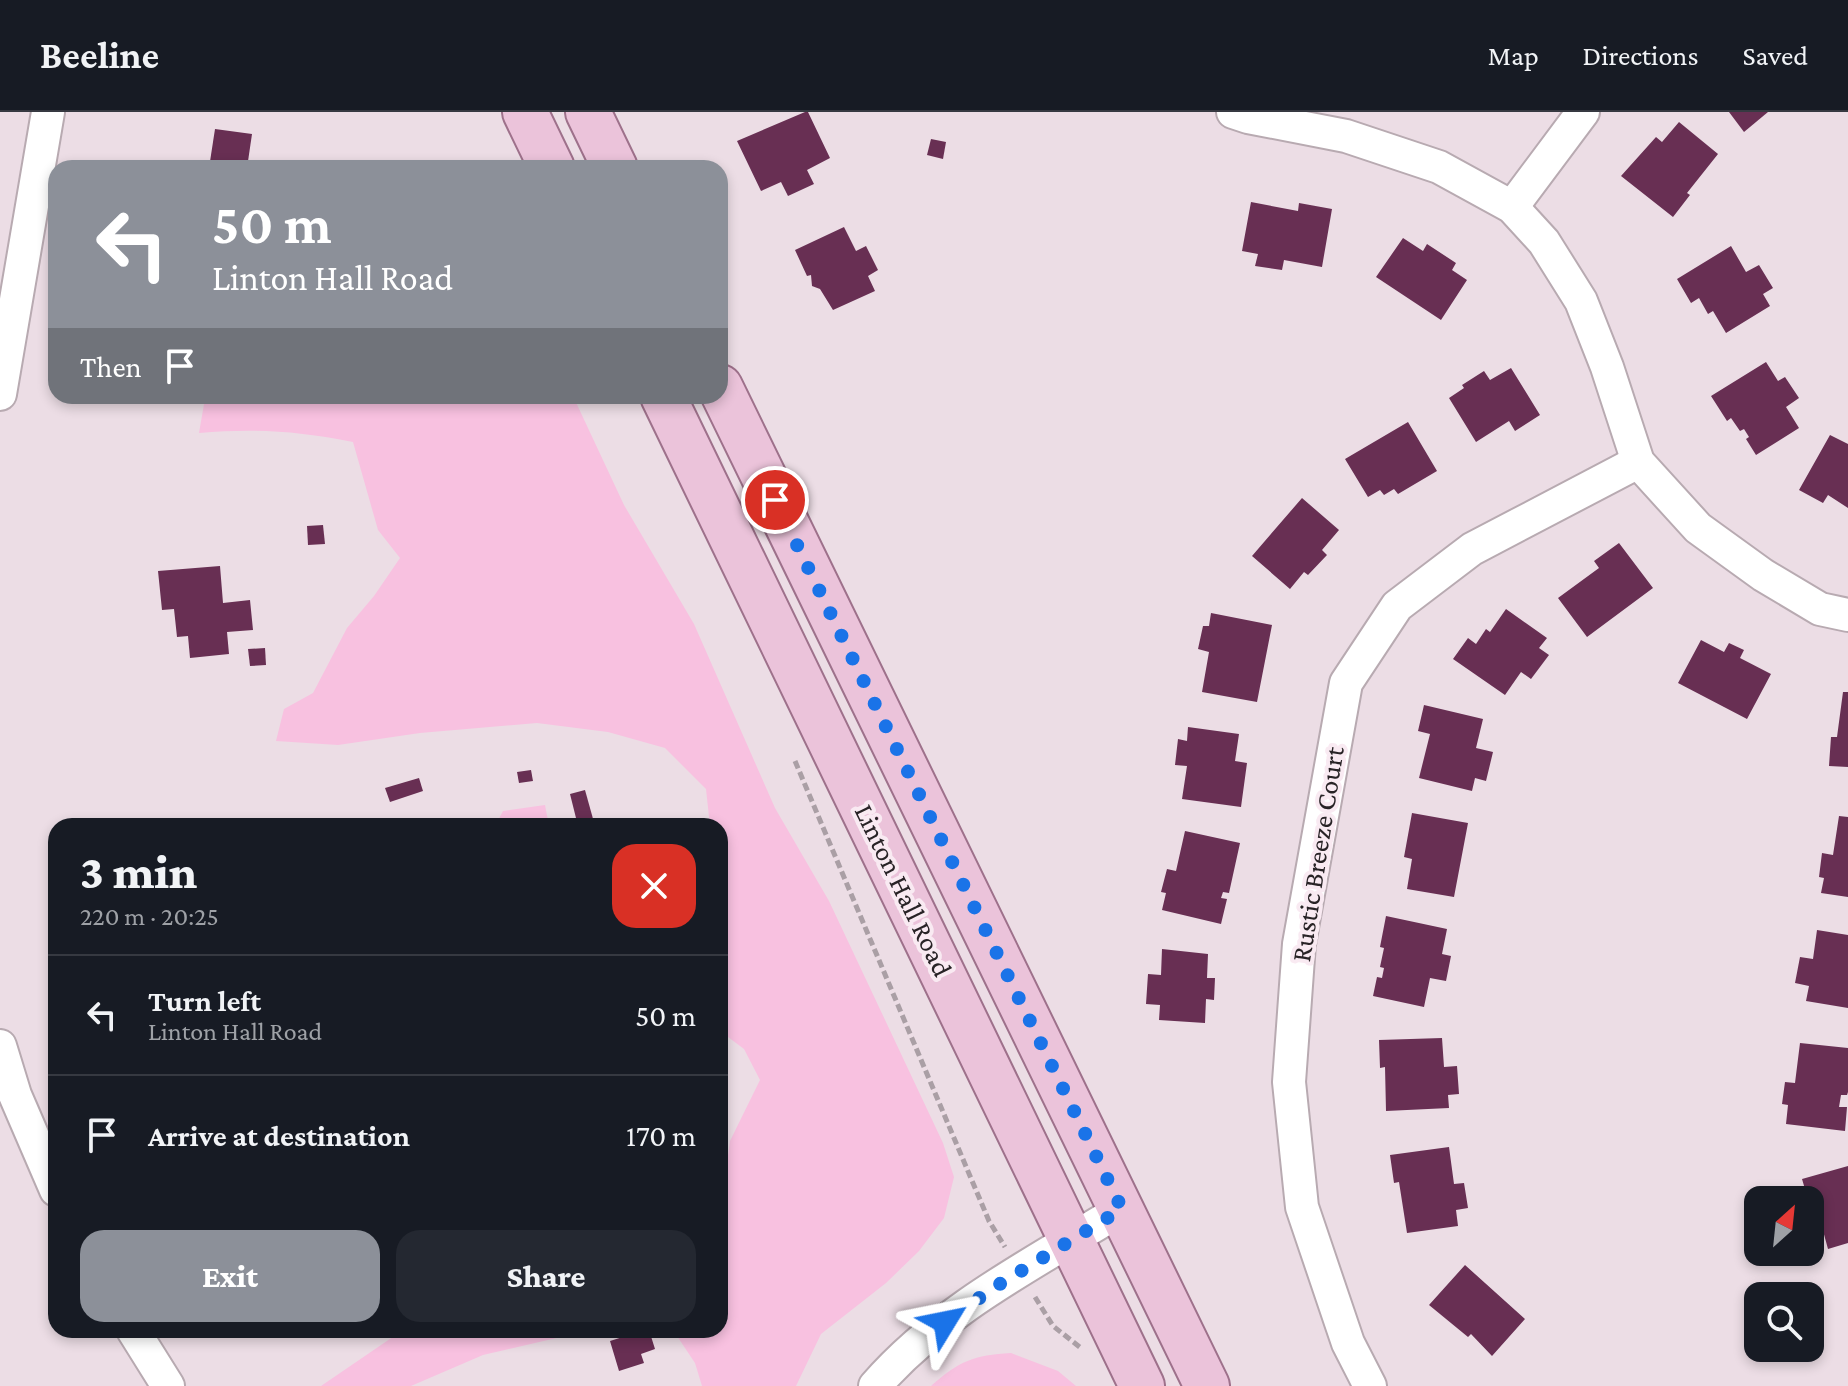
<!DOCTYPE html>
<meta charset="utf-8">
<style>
body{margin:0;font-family:"Crimson Pro",serif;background:#242831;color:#f1f3f6;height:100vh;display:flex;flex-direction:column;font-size:30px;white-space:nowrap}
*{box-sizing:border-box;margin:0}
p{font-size:26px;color:#9ea1a6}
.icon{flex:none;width:44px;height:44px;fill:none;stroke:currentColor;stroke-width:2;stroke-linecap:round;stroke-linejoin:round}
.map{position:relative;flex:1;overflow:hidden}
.panel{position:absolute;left:48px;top:706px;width:680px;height:520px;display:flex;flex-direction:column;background:#171b24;border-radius:24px;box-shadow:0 4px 12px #0003}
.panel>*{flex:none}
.guide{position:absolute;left:48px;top:48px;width:680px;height:244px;border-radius:24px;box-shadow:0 4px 12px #0003;background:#8c9099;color:#fff;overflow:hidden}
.needle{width:52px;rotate:27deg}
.tools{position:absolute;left:1744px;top:1074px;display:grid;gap:16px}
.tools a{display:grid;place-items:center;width:80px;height:80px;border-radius:16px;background:#171b24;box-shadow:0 4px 12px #0003;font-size:40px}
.pin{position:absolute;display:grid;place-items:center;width:68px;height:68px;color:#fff;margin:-34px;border:4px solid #fff;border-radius:50%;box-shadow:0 2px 8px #0007}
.me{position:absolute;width:88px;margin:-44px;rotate:55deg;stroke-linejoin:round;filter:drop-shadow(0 0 6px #0008)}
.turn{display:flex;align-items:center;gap:28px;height:168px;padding:0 32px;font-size:36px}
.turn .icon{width:104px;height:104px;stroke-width:2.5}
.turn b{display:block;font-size:56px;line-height:68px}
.then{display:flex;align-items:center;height:76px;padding:0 32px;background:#0003;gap:16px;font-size:30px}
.round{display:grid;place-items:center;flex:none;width:84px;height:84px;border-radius:24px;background:#242831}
.summary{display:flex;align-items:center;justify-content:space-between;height:136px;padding:0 32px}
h1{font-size:48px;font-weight:800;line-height:60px}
.action{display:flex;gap:16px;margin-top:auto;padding:16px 32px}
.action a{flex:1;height:92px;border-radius:24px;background:#8c9099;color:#fff;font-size:32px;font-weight:800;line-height:92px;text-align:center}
.action a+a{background:#242831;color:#f1f3f6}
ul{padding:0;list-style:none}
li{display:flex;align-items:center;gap:24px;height:120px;padding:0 32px;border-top:2px solid #363941}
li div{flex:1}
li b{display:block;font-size:30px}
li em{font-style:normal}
header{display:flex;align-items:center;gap:48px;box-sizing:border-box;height:112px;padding:0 40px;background:#171b24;border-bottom:2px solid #363941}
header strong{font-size:38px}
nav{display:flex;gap:44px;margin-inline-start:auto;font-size:28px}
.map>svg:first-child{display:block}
</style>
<header>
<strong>Beeline</strong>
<nav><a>Map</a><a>Directions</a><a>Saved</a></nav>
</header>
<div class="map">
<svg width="1848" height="1274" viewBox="0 0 1848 1274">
<rect width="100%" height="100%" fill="#ecdde5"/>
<!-- green -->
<g fill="#f8c1e0">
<path d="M240 284H573L624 393 694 512 775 696 829 789 943 1031 954 1065 944 1106 919 1139 886 1171 821 1222 796 1274H702L695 1251 673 1218H720V1102L730 1029 760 968 744 937 720 919V714H710L706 677 665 636 608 620 537 611 420 621 338 633 276 629 284 597 313 581 347 516 374 484 400 446 378 418 353 330C299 319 254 316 199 321L204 292Z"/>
<polygon points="545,693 549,714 495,714 503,699"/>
<polygon points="403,1218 591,1218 483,1243 411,1274 321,1274"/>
<path d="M1011 1241 1058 1259 1076 1274H931C959 1249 974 1243 1011 1241Z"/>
</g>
<!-- building -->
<g fill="#682f53">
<polygon points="805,0 808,0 830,46 807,58 814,72 788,84 781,70 761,79 737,29"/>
<polygon points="1729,0 1768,0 1744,20"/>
<polygon points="1679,10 1718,42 1687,81 1690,83 1673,105 1621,64 1656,25 1662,30"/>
<polygon points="215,17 252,22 247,56 209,56"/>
<polygon points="931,27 946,30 943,47 927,43"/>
<polygon points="1251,90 1298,99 1299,91 1332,97 1322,155 1284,148 1282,158 1255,154 1258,142 1242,139"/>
<polygon points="844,115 856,139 866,134 878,158 868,164 875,179 833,198 820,177 812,174 811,163 807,164 795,138"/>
<polygon points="1403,126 1423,139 1427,132 1456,151 1452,158 1467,168 1441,208 1376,165"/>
<polygon points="1731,134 1746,160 1759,153 1773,176 1763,182 1770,194 1726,221 1713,199 1708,202 1699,186 1691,191 1677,167"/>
<polygon points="1766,250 1778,269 1785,265 1799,286 1786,295 1799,316 1756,343 1746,327 1749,325 1744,317 1740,319 1731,306 1727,309 1711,284"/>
<polygon points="1511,256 1540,303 1515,319 1509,309 1476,330 1449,286 1464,276 1462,273 1484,259 1490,268"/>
<polygon points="1408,310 1437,359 1398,382 1394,377 1384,383 1380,378 1368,385 1345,347"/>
<polygon points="1830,323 1848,332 1848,396 1828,383 1823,391 1799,378"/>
<polygon points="1302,386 1339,418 1322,438 1327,443 1308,463 1304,460 1290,477 1252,444"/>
<polygon points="323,413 325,432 308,433 307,414"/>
<polygon points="1619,431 1653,476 1587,525 1558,486 1599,456 1594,449"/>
<polygon points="220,454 223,491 250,488 253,518 227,520 229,542 190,546 188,524 177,525 174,497 162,498 158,459"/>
<polygon points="1506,497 1547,526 1539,536 1549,543 1531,567 1521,560 1505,583 1453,547 1468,526 1476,532 1486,517 1490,520"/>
<polygon points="1211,501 1272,513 1257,590 1202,580 1209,540 1198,537 1203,514 1209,514"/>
<polygon points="1701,528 1724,540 1729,531 1744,538 1740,546 1771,562 1747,607 1678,571"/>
<polygon points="265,536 266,553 250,554 248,537"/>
<polygon points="1843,580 1848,580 1848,655 1829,654 1831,625 1837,625"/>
<polygon points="1424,593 1483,607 1476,636 1493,640 1486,669 1475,666 1472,679 1419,666 1430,622 1418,619"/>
<polygon points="1188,615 1239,622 1235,649 1247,651 1241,695 1182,687 1187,654 1175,653 1178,627 1187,629"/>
<polygon points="531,658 533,669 519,671 517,660"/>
<polygon points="419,666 423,679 390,690 385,676"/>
<polygon points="585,678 595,714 578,714 570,682"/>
<polygon points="1412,701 1468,711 1454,785 1407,777 1412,747 1404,745"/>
<polygon points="1839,704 1848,705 1848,785 1821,781 1824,766 1819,765 1822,741 1833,743"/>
<polygon points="1185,719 1240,731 1229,781 1223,780 1221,786 1227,787 1221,812 1162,798 1166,781 1161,780 1167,757 1176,759"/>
<polygon points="1386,804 1447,817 1442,842 1451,844 1446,869 1430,866 1424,895 1373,884 1377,865 1382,866 1384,856 1380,855 1384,836 1380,835"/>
<polygon points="1817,818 1848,823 1848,896 1806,889 1809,874 1795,871 1800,845 1813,847"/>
<polygon points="1162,837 1208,842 1207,866 1215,866 1214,888 1206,887 1205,911 1159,908 1160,893 1146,892 1148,862 1161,863"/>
<polygon points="1442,926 1444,955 1457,954 1459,982 1448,983 1449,996 1386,999 1385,955 1380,956 1379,928"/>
<polygon points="1800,931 1848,936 1848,980 1847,983 1841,983 1839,995 1847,995 1845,1019 1786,1012 1788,993 1782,992 1785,970 1795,971"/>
<polygon points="1449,1035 1454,1072 1464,1071 1468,1096 1456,1098 1458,1114 1407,1121 1399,1070 1394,1071 1390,1043"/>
<polygon points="1848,1054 1848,1131 1828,1137 1816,1093 1810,1094 1802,1067"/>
<polygon points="1465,1153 1525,1207 1492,1244 1471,1222 1468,1225 1429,1193"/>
<polygon points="645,1218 649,1218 655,1237 641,1242 644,1251 619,1259 610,1229"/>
</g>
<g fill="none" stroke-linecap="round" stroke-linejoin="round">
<!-- street casing -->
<g stroke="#b8aab1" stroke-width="36">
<g id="street">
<polyline points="1233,0 1248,5 1346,24 1439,55 1512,95 1544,130 1581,189 1607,255 1638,350 1698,416 1763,463 1820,497 1848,503"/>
<polyline points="1512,95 1583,0"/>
<polyline points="0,282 48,0"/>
<polyline points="0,934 15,983 56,1078"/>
<polyline points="133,1218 168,1274"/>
<path d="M875 1274C942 1197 1036 1150 1122 1097"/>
<polyline points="1370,1274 1348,1231 1302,1095 1289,970 1299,832 1346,571 1397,494 1472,437 1638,350"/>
</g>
</g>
<!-- primary casing -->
<g stroke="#9e718b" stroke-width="48">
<g id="primary">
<polyline points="525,0 552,56"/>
<polyline points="588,0 615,56"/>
<polyline points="720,275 1207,1274"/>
<polyline points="663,284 1142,1274"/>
</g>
</g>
<!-- path -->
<g stroke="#aa9fa5" stroke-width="5" stroke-dasharray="8 4" stroke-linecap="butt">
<polyline points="795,649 989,1109 1005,1135"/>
<polyline points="1035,1185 1053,1214 1081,1236"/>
</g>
<!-- street -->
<use href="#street" stroke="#fff" stroke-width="32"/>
<!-- primary -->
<use href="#primary" stroke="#ebc3da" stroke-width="44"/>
</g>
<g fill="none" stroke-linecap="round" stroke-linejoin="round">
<!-- route -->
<polyline stroke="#1a73e8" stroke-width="14" stroke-dasharray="0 25.2" points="775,388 1122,1097 995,1175 945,1210"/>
</g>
<g text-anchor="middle" stroke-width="8" stroke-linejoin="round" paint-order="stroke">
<!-- street labels -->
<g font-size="28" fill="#282326" stroke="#f9eaf2">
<text transform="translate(1317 742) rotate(-81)" y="10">Rustic Breeze Court</text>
<text transform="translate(904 778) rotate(64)" y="10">Linton Hall Road</text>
</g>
</g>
</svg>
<div class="tools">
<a><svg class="needle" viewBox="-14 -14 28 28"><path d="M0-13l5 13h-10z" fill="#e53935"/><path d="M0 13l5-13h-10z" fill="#9ea1a6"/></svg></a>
<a><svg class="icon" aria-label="search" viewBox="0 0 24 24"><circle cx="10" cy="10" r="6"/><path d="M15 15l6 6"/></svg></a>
</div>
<div class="pin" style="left:775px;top:388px;background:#d93025"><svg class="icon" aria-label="arrive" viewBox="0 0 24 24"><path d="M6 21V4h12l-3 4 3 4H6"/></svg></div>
<svg class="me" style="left:945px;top:1210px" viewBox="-20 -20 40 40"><path d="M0-17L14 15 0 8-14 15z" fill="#1a73e8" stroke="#fff" stroke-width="4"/></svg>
<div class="guide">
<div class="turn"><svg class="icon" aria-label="left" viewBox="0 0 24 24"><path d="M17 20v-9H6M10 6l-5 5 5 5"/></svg><div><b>50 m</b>Linton Hall Road</div></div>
<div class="then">Then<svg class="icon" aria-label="arrive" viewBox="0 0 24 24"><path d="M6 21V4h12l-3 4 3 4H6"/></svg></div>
</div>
<section class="panel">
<div class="summary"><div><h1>3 min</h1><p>220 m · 20:25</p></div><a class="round" style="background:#d93025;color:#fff"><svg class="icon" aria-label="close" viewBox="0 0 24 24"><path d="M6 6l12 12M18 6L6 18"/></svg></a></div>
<ul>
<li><svg class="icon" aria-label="left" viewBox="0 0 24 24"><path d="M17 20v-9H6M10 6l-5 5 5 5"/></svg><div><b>Turn left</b><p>Linton Hall Road</p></div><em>50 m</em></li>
<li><svg class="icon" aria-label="arrive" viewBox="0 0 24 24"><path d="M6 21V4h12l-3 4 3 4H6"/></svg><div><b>Arrive at destination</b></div><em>170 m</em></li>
</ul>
<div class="action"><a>Exit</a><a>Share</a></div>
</section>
</div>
